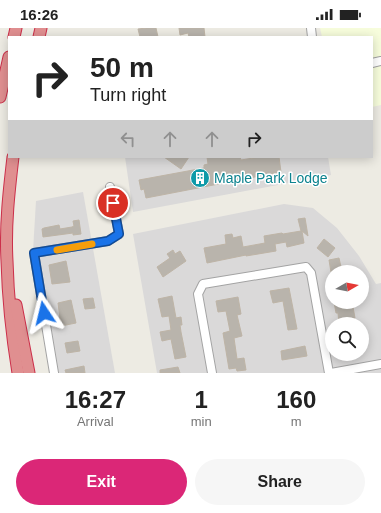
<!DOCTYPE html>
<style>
body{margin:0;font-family:Helvetica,sans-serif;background:#f6f6f6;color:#222;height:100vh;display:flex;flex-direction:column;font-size:15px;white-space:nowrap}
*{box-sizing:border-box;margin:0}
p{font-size:13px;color:#767676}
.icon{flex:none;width:22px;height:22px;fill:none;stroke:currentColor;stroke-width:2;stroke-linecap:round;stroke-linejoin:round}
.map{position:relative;height:345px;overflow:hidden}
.drawer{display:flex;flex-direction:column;background:#fff;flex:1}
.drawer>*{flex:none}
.banner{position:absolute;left:8px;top:8px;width:365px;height:122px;border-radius:0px;box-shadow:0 2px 10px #0003;background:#fff;color:#222;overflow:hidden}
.needle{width:26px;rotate:81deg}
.controls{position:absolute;left:325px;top:237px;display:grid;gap:8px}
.controls a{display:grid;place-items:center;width:44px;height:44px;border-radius:50%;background:#fff;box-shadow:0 2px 10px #0003;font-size:20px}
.pin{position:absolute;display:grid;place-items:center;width:34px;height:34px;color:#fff;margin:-17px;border:2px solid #fff;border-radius:50%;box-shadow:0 1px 4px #0007}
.me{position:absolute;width:44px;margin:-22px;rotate:350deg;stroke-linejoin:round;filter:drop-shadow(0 0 3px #0008)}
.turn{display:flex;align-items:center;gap:14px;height:84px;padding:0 16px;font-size:18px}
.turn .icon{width:52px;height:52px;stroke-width:2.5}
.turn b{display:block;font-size:28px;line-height:34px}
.lanes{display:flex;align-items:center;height:38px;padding:0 16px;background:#0003;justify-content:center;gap:20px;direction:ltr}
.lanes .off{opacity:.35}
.eta{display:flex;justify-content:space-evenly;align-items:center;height:68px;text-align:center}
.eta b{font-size:24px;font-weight:800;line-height:28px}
.action{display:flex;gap:8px;margin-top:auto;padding:8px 16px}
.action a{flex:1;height:46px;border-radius:24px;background:#db2777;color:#fff;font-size:16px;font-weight:800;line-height:46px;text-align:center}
.action a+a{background:#f6f6f6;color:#222}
.status{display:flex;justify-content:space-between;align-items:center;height:28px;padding:0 20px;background:#fff;direction:ltr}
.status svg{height:11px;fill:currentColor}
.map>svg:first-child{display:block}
</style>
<div class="status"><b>16:26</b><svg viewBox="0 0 49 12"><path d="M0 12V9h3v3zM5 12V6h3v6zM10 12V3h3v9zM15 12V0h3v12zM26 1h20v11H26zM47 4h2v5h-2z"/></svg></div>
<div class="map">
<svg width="381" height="345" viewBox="0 0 381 345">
<rect width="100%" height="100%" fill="#edebe3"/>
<!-- residential -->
<g fill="#dad9d9" fill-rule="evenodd">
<polygon points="125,129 328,129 331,147 133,184"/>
<polygon points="83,164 115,345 54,345 33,223 36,173"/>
<path d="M284 176 313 180 337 200 359 228 376 256 381 255V345H157L133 206ZM332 244H362V274H332ZM332 296H362V326H332Z"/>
</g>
<!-- education -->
<polygon fill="#f7fddc" points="320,0 381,0 381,77 372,79 372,9 322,9"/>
<!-- building -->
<g fill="#b9b4ac" stroke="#beb4a6">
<polygon points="146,0 156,0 158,9 140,9 138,1"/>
<polygon points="179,0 204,0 205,9 189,9 188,5 180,7"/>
<polygon points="164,129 189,129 181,141"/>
<polygon points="207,129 240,129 241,132 259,129 279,129 281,144 146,170 144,161 141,162 139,152 204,140 204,137 208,136"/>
<polygon points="305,190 308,208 302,203 304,215 287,219 286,214 275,216 276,223 246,228 246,227 207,235 204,220 226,216 225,207 232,206 233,210 241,208 243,219 265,215 264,208 282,205 283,206 301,203 298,191"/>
<polygon points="79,192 81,206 73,207 73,205 43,209 42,201 44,200 59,197 60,201 72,199 74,198 73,193"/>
<polygon points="324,211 335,220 328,229 317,220"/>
<polygon points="173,222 175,226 180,223 186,233 163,249 157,239 170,230 167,226"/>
<polygon points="339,230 341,239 339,240 340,244 331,244 329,232"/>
<polygon points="66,233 70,254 52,256 49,237"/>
<polygon points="289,260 297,301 288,302 283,273 273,275 270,263"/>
<polygon points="172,268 176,290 181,289 182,297 180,297 181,304 186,329 175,331 171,311 162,313 160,304 171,302 169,288 162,289 158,271"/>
<polygon points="238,269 241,286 237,287 242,308 234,310 237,331 244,330 246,342 237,343 236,340 229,341 223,305 230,303 226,283 218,284 216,273"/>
<polygon points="93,270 95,280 85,281 83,271"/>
<polygon points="71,272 76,295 61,298 58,275"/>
<polygon points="334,274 351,274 352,280 353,279 355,290 348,291 349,295 339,296 338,285 336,285"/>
<polygon points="78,313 80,323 67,325 65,315"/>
<polygon points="305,318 307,328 282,332 281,323"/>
<polygon points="84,338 85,345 66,345 65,342"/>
<polygon points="178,339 180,345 160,345 160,342"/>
</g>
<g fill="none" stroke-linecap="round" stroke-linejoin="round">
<!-- minor casing -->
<g stroke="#a3a3a3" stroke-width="10">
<g id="minor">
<polyline points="311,0 312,9"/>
<polyline points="372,35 381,33"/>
<polyline points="54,345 34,225 108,213 119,206 110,159"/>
<polyline points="212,345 198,266 203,256 306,239 311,245 329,345"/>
<polyline points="331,345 381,336"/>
</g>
</g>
<!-- highway casing -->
<g stroke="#cc2f4a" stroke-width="13">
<g id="highway">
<polyline points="14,9 16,0"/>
<polyline points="39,9 41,0"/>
<polyline points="0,69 9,29"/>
<path d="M13 129C9 163 5 198 7 233 8 270 12 308 18 345"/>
<polyline points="16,277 29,345"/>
</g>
</g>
<!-- minor -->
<use href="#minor" stroke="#fff" stroke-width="8"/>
<!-- highway -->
<use href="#highway" stroke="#e08f90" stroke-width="11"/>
</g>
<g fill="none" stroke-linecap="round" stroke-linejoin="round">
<!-- route casing -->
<g stroke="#114b97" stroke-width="10">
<polyline id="route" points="44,285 34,225 108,213 119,206 113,175"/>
</g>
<!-- route -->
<use href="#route" stroke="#1a73e8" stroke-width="7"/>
<!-- slow -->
<polyline stroke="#f59e0b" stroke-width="7" points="57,222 92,216"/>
</g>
<!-- icons -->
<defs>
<g id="building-disc" transform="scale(1)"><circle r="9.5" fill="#0f9aa8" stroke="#fff"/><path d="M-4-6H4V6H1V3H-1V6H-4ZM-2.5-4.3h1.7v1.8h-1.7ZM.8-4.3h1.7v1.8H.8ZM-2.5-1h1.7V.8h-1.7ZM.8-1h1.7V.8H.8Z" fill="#fff"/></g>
</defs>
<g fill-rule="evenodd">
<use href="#building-disc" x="200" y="150"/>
</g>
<g text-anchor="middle" stroke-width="3" stroke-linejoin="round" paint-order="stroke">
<!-- culture labels -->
<g font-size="14" fill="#0d838f" stroke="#fff" text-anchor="start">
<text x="214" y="155">Maple Park Lodge</text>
</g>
</g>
</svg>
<div class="controls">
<a><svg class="needle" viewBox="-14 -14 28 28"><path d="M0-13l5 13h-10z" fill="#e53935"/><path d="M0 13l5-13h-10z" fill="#767676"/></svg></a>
<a><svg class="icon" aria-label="search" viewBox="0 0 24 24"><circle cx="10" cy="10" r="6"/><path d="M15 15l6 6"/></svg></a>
</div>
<div class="pin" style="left:113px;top:175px;background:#d93025"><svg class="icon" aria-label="arrive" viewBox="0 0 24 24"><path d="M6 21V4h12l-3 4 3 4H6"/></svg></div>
<svg class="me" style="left:44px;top:285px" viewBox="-20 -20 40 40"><path d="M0-17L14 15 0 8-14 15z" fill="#1a73e8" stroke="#fff" stroke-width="4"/></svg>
<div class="banner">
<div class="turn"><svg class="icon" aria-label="right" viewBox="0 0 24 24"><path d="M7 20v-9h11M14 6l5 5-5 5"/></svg><div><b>50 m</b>Turn right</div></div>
<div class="lanes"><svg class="icon off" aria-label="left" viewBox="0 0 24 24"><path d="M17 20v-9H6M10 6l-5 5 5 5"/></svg><svg class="icon off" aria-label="ahead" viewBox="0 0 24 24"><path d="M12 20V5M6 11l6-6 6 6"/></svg><svg class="icon off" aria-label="ahead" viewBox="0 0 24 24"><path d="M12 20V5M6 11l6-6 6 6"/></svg><svg class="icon" aria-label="right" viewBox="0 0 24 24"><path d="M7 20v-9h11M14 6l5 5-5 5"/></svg></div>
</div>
</div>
<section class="drawer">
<div class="eta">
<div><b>16:27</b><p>Arrival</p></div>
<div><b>1</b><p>min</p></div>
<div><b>160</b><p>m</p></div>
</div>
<div class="action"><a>Exit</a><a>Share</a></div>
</section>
